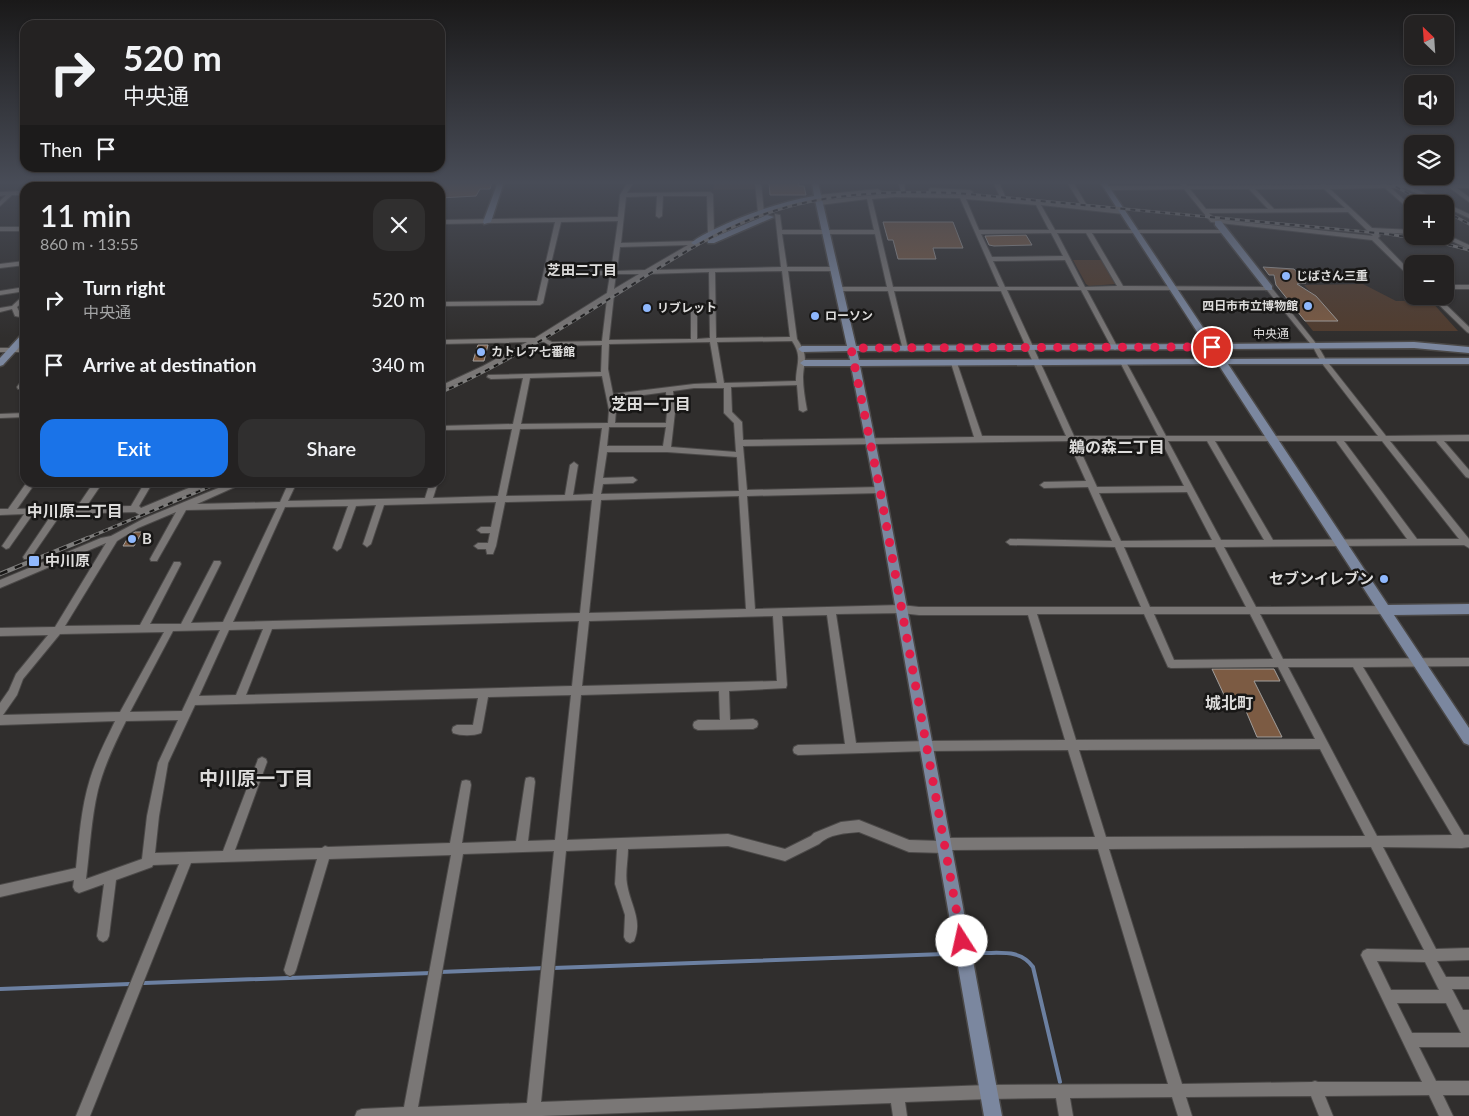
<!DOCTYPE html>
<meta charset="utf-8">
<style>
body{margin:0;font-family:Lato,"Noto Sans JP",sans-serif;background:#302f2f;color:#f1f3f6;height:100vh;display:flex;flex-direction:column;font-size:19px;white-space:nowrap}
*{box-sizing:border-box;margin:0}
p{font-size:16px;color:#a3a4a5}
.icon{flex:none;width:28px;height:28px;fill:none;stroke:currentColor;stroke-width:2;stroke-linecap:round;stroke-linejoin:round}
.map{position:relative;flex:1;overflow:hidden}
.drawer{position:absolute;left:20px;top:182px;width:425px;height:305px;display:flex;flex-direction:column;background:#242222;border-radius:15px;box-shadow:0 1px 4px #0004,0 0 0 1px #413f40}
.drawer>*{flex:none}
.banner{position:absolute;left:20px;top:20px;width:425px;height:152px;border-radius:15px;box-shadow:0 1px 4px #0004,0 0 0 1px #413f40;background:#242222;color:#f1f3f6;overflow:hidden}
.needle{width:32px;rotate:335deg}
.controls{position:absolute;left:1404px;top:15px;display:grid;gap:10px}
.controls a{display:grid;place-items:center;width:50px;height:50px;border-radius:10px;background:#242222;box-shadow:0 1px 4px #0004,0 0 0 1px #413f40;font-size:25px}
.pin{position:absolute;display:grid;place-items:center;width:42px;height:42px;color:#fff;margin:-21px;border:2px solid #fff;border-radius:50%;box-shadow:0 1px 5px #0007}
.me{position:absolute;width:55px;margin:-28px;rotate:350deg;stroke-linejoin:round;filter:drop-shadow(0 0 4px #0008)}
.turn{display:flex;align-items:center;gap:18px;height:105px;padding:0 20px;font-size:22px}
.turn .icon{width:65px;height:65px;stroke-width:2.5}
.turn b{display:block;font-size:35px;line-height:42px}
.then{display:flex;align-items:center;height:48px;padding:0 20px;background:#0003;gap:10px;font-size:19px}
.round{display:grid;place-items:center;flex:none;width:52px;height:52px;border-radius:15px;background:#302f2f}
.overview{display:flex;align-items:center;justify-content:space-between;height:85px;padding:0 20px}
h1{font-size:30px;font-weight:600;line-height:38px}
.button{display:flex;gap:10px;margin-top:auto;padding:10px 20px}
.button a{flex:1;height:58px;border-radius:15px;background:#1a73e8;color:#fff;font-size:20px;font-weight:600;line-height:58px;text-align:center}
.button a+a{background:#302f2f;color:#f1f3f6}
ul{padding:0;list-style:none}
li{display:flex;align-items:center;gap:15px;height:65px;padding:0 20px}
li div{flex:1}
li b{display:block;font-size:19px}
li em{font-style:normal}
.map>svg:first-child{display:block}
</style>
<div class="map">
<svg width="1469" height="1116" viewBox="0 0 1469 1116">
<rect width="100%" height="100%" fill="#302e2d"/>
<!-- green -->
<g fill="#513c2e">
<polygon points="715,182 756,182 756,189 713,190"/>
<polygon points="1073,260 1103,260 1116,284 1089,286 1086,284"/>
<polygon points="1363,284 1396,301 1431,301 1458,331 1313,331 1305,321 1337,320 1304,285"/>
</g>
<g fill="none" stroke-linecap="round" stroke-linejoin="round">
<!-- stream -->
<g stroke="#6c80a1" stroke-width="4">
<path d="M984 953C1003 953 1021 950 1033 967L1060 1082"/>
<polyline points="553,968 945,954"/>
<polyline points="440,972 545,968"/>
<polyline points="144,983 432,973"/>
<polyline points="0,989 130,984"/>
</g>
</g>
<!-- building -->
<g fill="#7c5b43" stroke="#a19e9c">
<polygon points="440,182 492,182 490,189 480,189 476,196 440,198"/>
<polygon points="769,182 798,182 799,186 804,186 806,195 770,195"/>
<polygon points="883,222 953,222 963,248 933,248 936,259 898,259 893,240 888,240"/>
<polygon points="1026,235 1032,245 994,246 989,245 985,236"/>
<polygon points="1263,267 1294,269 1306,283 1297,284 1316,296 1338,321 1305,321 1276,285 1274,275 1269,275"/>
<polygon points="478,345 488,345 484,361 473,361"/>
<polygon points="135,532 142,532 134,546 123,546 129,536"/>
<polygon points="1212,669 1274,669 1280,681 1254,681 1282,737 1257,737 1240,697 1225,697"/>
</g>
<g fill="none" stroke-linecap="round" stroke-linejoin="round">
<!-- street casing -->
<g stroke="#4b4948" stroke-width="2">
<g id="street">
<polygon points="349,182 355,182 352,188 347,188"/>
<polygon points="427,182 433,182 431,188 426,188"/>
<path d="M628 182H634L627 193 710 192 713 194 714 234 711 236 708 234 707 196H663L662 216 659 218 656 216 657 196 626 197 621 243 695 241 698 243 654 270 781 267 775 214 780 215 782 230H874L867 199 820 205 817 203 820 201C845 198 870 195 896 194 972 192 1048 203 1123 210L1126 212 1123 214 1041 205 1055 230H1226V232L1224 233H1092L1123 286 1271 287 1318 346 1326 360 1386 436 1469 435V441H1444L1469 470V478L1466 477 1436 441H1390L1469 539V548L1464 545 1224 547 1256 607 1384 606 1387 607 1389 610 1387 613 1384 614H1260L1283 659 1469 658V666L1363 667 1464 835H1469V847L1462 848 1383 847 1436 949 1469 948V960L1437 961 1446 977H1469V989H1452L1463 1010H1469V1047H1419L1436 1081H1469V1095H1443L1453 1116H1439L1429 1095 1325 1096 1333 1116H1319L1311 1096 1186 1097 1192 1116H1178L1172 1097 1070 1098 1073 1116H1059L1056 1098 988 1099 905 1102 907 1116H893L891 1103 542 1116H355L357 1111 362 1109 404 1107 451 855 329 859 296 970 294 974 290 976 286 974 284 970 317 859 191 863 90 1116H76L179 864 153 865 152 867 116 880 109 936 107 940 103 942 99 940 97 936 104 884 79 893 75 891 73 887 74 880 0 897V885L76 868C79 839 81 808 90 779 96 759 106 740 115 721L0 725V703L9 690 16 674 48 635 0 636V628L55 627 106 543 0 588V580L101 538 111 536 145 518 233 482H246L197 504 280 502 289 482H297L288 501 425 498 430 482H438L433 498 498 496 512 429 440 430V426L513 424 523 378 491 379 487 377 488 375 601 372 602 345 551 346 544 342H537L487 370 440 391V386L483 366 527 342 440 344V340L535 338 607 293 610 275 549 276 543 303 540 305 440 306V302L537 301 555 222 440 224V220L618 217 620 195ZM895 197 960 198 999 287H893L872 199ZM966 199 1036 205 1049 230H979ZM618 221 611 271 549 272 561 222ZM1051 233 1063 256 992 257 981 234ZM1057 233H1086L1117 286 1085 287ZM782 234H875L887 287H839L836 289 839 291H888L903 350 905 351 908 349 894 291H1001L1066 436H982L957 363 954 361 951 363 974 437 743 440 742 422 732 412 731 387 797 385 799 410 803 412 807 410C805 399 803 388 803 377 804 359 809 357 797 339L788 271H834L837 269 834 267H787ZM688 245 645 270 617 271 620 247ZM1065 260 1079 287H1005L993 261ZM782 271 790 337 716 338 715 272ZM709 272 710 338 697 339V309L694 307 691 309V339L609 340 614 295 647 274ZM616 274H639L614 289ZM1007 290H1081L1112 348 1115 350 1118 348 1087 290H1267L1313 347 1321 362 1378 436H1166L1126 362 1123 360 1120 362 1158 436H1074ZM607 299 602 341 552 342 544 338ZM792 341C803 357 796 364 796 381L724 383 717 342ZM710 342 717 383 694 384 613 394 608 369 609 344ZM602 376 609 410 608 423 521 424 530 378ZM694 388H724V413L734 423 736 452 671 447 675 412 673 391ZM666 392 667 412 666 423H615L616 410 614 399ZM609 427H666L663 446H607ZM602 428 593 494 573 495 578 465 574 462 570 465 565 495 506 496 520 429ZM1068 441 1086 481 1044 482 1040 485 1044 488 1088 487 1112 541 1010 539 1006 542 1010 545 1115 547 1141 607H919L901 605 755 609 747 496 880 493 884 490 880 487 747 490 743 446ZM1076 441H1161L1184 486 1097 487ZM1168 441H1207L1264 540H1221ZM1215 441H1336L1407 539 1273 540ZM1344 441H1382L1459 539H1417ZM607 452H667L737 457 739 491 601 494 603 484 633 483 637 480 633 477 603 478ZM1187 492 1212 540 1121 541 1099 493ZM739 496 746 609 589 613 601 500ZM592 500 580 613 233 622 285 507 348 506 333 548 337 551 341 548 356 506 376 505 363 544 367 547 371 544 384 505 496 502 491 527H481L477 530 481 533H490L488 543H478L474 546 478 549H486L487 554H493L496 546 505 502ZM277 508 223 622 191 623 221 563 220 561H214L181 624H150L181 564 180 562H174L140 625 65 626 117 541 138 528 176 512 150 559 151 561H157L186 510ZM1124 547H1215L1246 607H1150ZM901 613 919 615H1028L1065 740 927 741 856 743 836 614ZM1037 614H1144L1168 667 1171 668 1278 667 1315 739 1076 740ZM1154 614H1250L1273 659 1174 660ZM827 615 845 744 798 745 794 747 793 750 794 753 798 755 927 751 1068 750 1095 837 945 838 940 841 909 840 859 820 841 822 814 833 811 836 785 849 728 834 567 840 581 695 719 691 720 720H698L694 722 693 725 694 728 698 730 753 729 757 727 758 724 757 721 753 719 730 720 729 691 786 688 787 685 782 616ZM773 616 777 681 582 686 589 621ZM579 621 572 686 246 695 272 629ZM263 629 236 695 199 696 229 630ZM220 630 182 711 130 712 173 631ZM164 632 120 712 3 715 17 695 23 679 60 634ZM1288 667H1353L1452 835 1377 836ZM571 695 555 840 528 841 535 782 534 778 530 777 526 778 525 782 516 841 462 843 471 785 470 781 466 780 462 781 461 785 450 843 328 847 325 846 322 848 235 850 267 762 266 759 262 757 258 759 257 762 223 851 155 853 159 816 168 763 195 705 478 698 473 725H457L453 727 452 730 453 733C461 736 473 736 481 733L482 730 488 697ZM178 720 158 763 147 816 142 859 86 879C90 849 91 819 98 790 104 766 115 743 126 721ZM1320 749 1365 836 1106 837 1079 750ZM859 832 909 852 945 853 950 850 1098 849 1168 1084 988 1085 541 1102 566 851 617 849 615 884 625 915 624 937 626 941 630 943 634 941C643 920 630 904 627 884 625 873 628 860 628 849L728 846 785 861 819 844C829 834 846 833 859 832ZM1371 847 1424 950 1367 949 1363 951 1361 955 1422 1082H1318L1315 1081 1312 1082 1182 1084 1109 849ZM554 851 527 1103 418 1107 463 854ZM1377 961 1425 962 1439 990H1391ZM1397 1003H1446L1461 1033H1412Z"/>
<polygon points="755,182 761,182 764,213 761,215 758,213"/>
<polygon points="898,182 904,182 905,191 901,191"/>
<polygon points="993,182 999,182 1005,196 1004,197 1000,197"/>
<polygon points="1067,182 1073,182 1086,204 1085,205 1081,205"/>
<path d="M1178 182H1184L1187 186 1321 185 1323 183 1326 185H1381L1384 183 1387 185 1450 183 1469 184V188H1457L1469 197V202L1450 188H1413L1469 214V218L1445 207V204H1438L1406 188H1391L1412 207V211L1410 210 1385 188 1330 189 1372 228 1412 230V234L1376 232 1380 236 1378 238 1412 273V278L1410 277 1372 240 1211 222 1184 189 1108 190 1105 188 1108 186H1182ZM1190 189H1249L1268 209H1206ZM1255 189H1324L1345 208 1274 209ZM1348 212 1373 236 1215 219 1209 213Z"/>
<polygon points="931,188 970,190 973,192 970,194 929,191 929,189"/>
<polygon points="878,189 881,191 880,192 818,199 815,197 818,195"/>
<polygon points="25,191 25,195 12,195 0,206 0,201 6,195 0,196 0,192"/>
<rect x="0" y="227" width="25" height="4"/>
<polygon points="1445,234 1469,245 1469,249 1443,237 1442,236 1445,236"/>
<polygon points="25,261 25,265 0,268 0,264"/>
<rect x="1445" y="285" width="24" height="4"/>
<polygon points="25,287 25,291 0,295 0,291"/>
<polygon points="25,294 25,300 17,307 20,313 25,314 25,318 15,316 12,309 0,312 0,308 12,306"/>
<polygon points="1430,296 1437,296 1469,327 1469,333 1467,332"/>
<rect x="0" y="348" width="25" height="4"/>
<polygon points="22,380 25,380 25,387 24,389 18,389 17,387"/>
<polygon points="25,413 25,417 0,418 0,414"/>
<polygon points="27,482 36,482 17,509 77,507 94,482 103,482 86,507 131,506 145,482 153,482 139,506 141,508 203,482 216,482 140,515 135,512 61,514 30,559 24,559 23,557 52,514 33,514 9,548 6,549 2,546 24,514 0,515 0,509 8,509"/>
</g>
</g>
<!-- secondary casing -->
<g stroke="#4b4948" stroke-width="3">
<g id="secondary">
<polygon points="162,182 169,182 165,188 158,188"/>
<polygon points="498,182 504,182 491,222 484,224 483,222"/>
<path d="M812 182H818L856 346 1205 344 1100 182H1106L1214 344 1414 342 1469 347V353L1414 348 1217 349 1224 359 1469 358V364H1228L1388 605 1469 604V614L1394 615 1469 728V745L1464 743 1218 364 860 366 885 490 1002 1116H984L875 490 851 366H804L800 363 804 360H850L848 351 802 352 798 349 802 346H847L815 200C780 206 747 219 715 235V237L767 215 774 217 714 243H708L707 239 695 245 691 243C698 237 707 233 715 229 746 214 780 202 814 196ZM1208 349 1215 359 859 360 857 351Z"/>
<polygon points="1215,221 1221,221 1272,286 1272,290 1266,290 1215,225"/>
<polygon points="25,333 25,341 3,365 0,366 0,358 22,334"/>
</g>
</g>
<!-- street -->
<use href="#street" fill="#7a7776" fill-rule="evenodd"/>
<!-- secondary -->
<use href="#secondary" fill="#7b879f" fill-rule="evenodd"/>
<!-- rail-far1 casing -->
<g stroke="#7e7d7c" stroke-width="3">
<g id="rail-far1">
<polyline points="1387,182 1428,204"/>
<polyline points="1445,211 1469,224"/>
<path d="M440 393C499 366 554 334 609 299 660 268 709 233 765 214 827 192 893 191 957 193L1388 234 1438 242 1469 250"/>
<polyline points="85,539 221,482"/>
</g>
</g>
<!-- rail casing -->
<g stroke="#7e7d7c" stroke-width="4.5">
<polyline id="rail" points="0,574 88,538"/>
</g>
<!-- rail-far1 -->
<use href="#rail-far1" stroke="#181716" stroke-width="2" stroke-dasharray="5" stroke-linecap="butt"/>
<!-- rail -->
<use href="#rail" stroke="#181716" stroke-width="2.5" stroke-dasharray="8" stroke-linecap="butt"/>
</g>
<!-- sky -->
<linearGradient id="sky" x2="0" y2="1"><stop stop-color="#1a1919"/><stop offset="0.54" stop-color="#484c57"/><stop offset="1" stop-color="#484c57" stop-opacity="0"/></linearGradient>
<rect width="1469" height="338" fill="url(#sky)"/>
<g fill="none" stroke-linecap="round" stroke-linejoin="round">
<!-- route -->
<polyline stroke="#e11d48" stroke-width="9" stroke-dasharray="0 16.2" points="962,941 880,490 851,348 1212,347"/>
</g>
<!-- markers -->
<g fill="#8fb8fd" stroke="#181716" stroke-width="2">
<circle cx="1286" cy="276" r="5"/>
<circle cx="1308" cy="306" r="5"/>
<circle cx="647" cy="308" r="5"/>
<circle cx="815" cy="316" r="5"/>
<circle cx="481" cy="352" r="5"/>
<circle cx="132" cy="539" r="5"/>
<rect x="28" y="555" width="12" height="12" rx="2.5"/>
<circle cx="1384" cy="579" r="5"/>
</g>
<g text-anchor="middle" stroke-width="5" stroke-linejoin="round" paint-order="stroke">
<!-- far-poi labels -->
<g font-size="12" font-weight="bold" fill="#dddcdb" stroke="#181716" text-anchor="start">
<text x="1296" y="280">じばさん三重</text>
<text x="1298" y="310" text-anchor="end">四日市市立博物館</text>
<text x="657" y="312">リブレット</text>
<text x="825" y="320">ローソン</text>
<text x="491" y="356">カトレア七番館</text>
</g>
<!-- far-street labels -->
<g font-size="12" fill="#dddcdb" stroke="#181716">
<text x="1271" y="338">中央通</text>
</g>
<!-- far-neighbourhood labels -->
<g font-size="14" font-weight="bold" fill="#dddcdb" stroke="#181716">
<text x="582" y="275">芝田二丁目</text>
</g>
<!-- poi labels -->
<g font-size="15" font-weight="bold" fill="#dddcdb" stroke="#181716" text-anchor="start">
<text x="142" y="544">B</text>
<text x="45" y="566">中川原</text>
<text x="1374" y="584" text-anchor="end">セブンイレブン</text>
</g>
<!-- neighbourhood labels -->
<g font-size="16" font-weight="bold" fill="#dddcdb" stroke="#181716">
<text x="651" y="410">芝田一丁目</text>
<text x="1117" y="453">鵜の森二丁目</text>
<text x="75" y="517">中川原二丁目</text>
<text x="1229" y="709">城北町</text>
</g>
<!-- near-neighbourhood labels -->
<g font-size="19" font-weight="bold" fill="#dddcdb" stroke="#181716">
<text x="256" y="785">中川原一丁目</text>
</g>
</g>
</svg>
<div class="controls">
<a><svg class="needle" viewBox="-14 -14 28 28"><path d="M0-13l5 13h-10z" fill="#e53935"/><path d="M0 13l5-13h-10z" fill="#a3a4a5"/></svg></a>
<a><svg class="icon" aria-label="sound" viewBox="0 0 24 24"><path d="M4 9h4l5-4v14l-5-4H4zM17 9q2 3 0 6"/></svg></a>
<a><svg class="icon" aria-label="layers" viewBox="0 0 24 24"><path d="M12 4l9 5-9 5-9-5zM3 14l9 5 9-5"/></svg></a>
<a>+</a>
<a>−</a>
</div>
<div class="pin" style="left:1212px;top:347px;background:#d93025"><svg class="icon" aria-label="arrive" viewBox="0 0 24 24"><path d="M6 21V4h12l-3 4 3 4H6"/></svg></div>
<svg class="me" style="left:962px;top:941px" viewBox="-20 -20 40 40"><circle r="19" fill="#fff"/><path d="M0-13L10 11 0 6-10 11z" fill="#e11d48"/></svg>
<div class="banner">
<div class="turn"><svg class="icon" aria-label="right" viewBox="0 0 24 24"><path d="M7 20v-9h11M14 6l5 5-5 5"/></svg><div><b>520 m</b>中央通</div></div>
<div class="then">Then<svg class="icon" aria-label="arrive" viewBox="0 0 24 24"><path d="M6 21V4h12l-3 4 3 4H6"/></svg></div>
</div>
<section class="drawer">
<div class="overview"><div><h1>11 min</h1><p>860 m · 13:55</p></div><a class="round"><svg class="icon" aria-label="close" viewBox="0 0 24 24"><path d="M6 6l12 12M18 6L6 18"/></svg></a></div>
<ul>
<li><svg class="icon" aria-label="right" viewBox="0 0 24 24"><path d="M7 20v-9h11M14 6l5 5-5 5"/></svg><div><b>Turn right</b><p>中央通</p></div><em>520 m</em></li>
<li><svg class="icon" aria-label="arrive" viewBox="0 0 24 24"><path d="M6 21V4h12l-3 4 3 4H6"/></svg><div><b>Arrive at destination</b></div><em>340 m</em></li>
</ul>
<div class="button"><a>Exit</a><a>Share</a></div>
</section>
</div>
